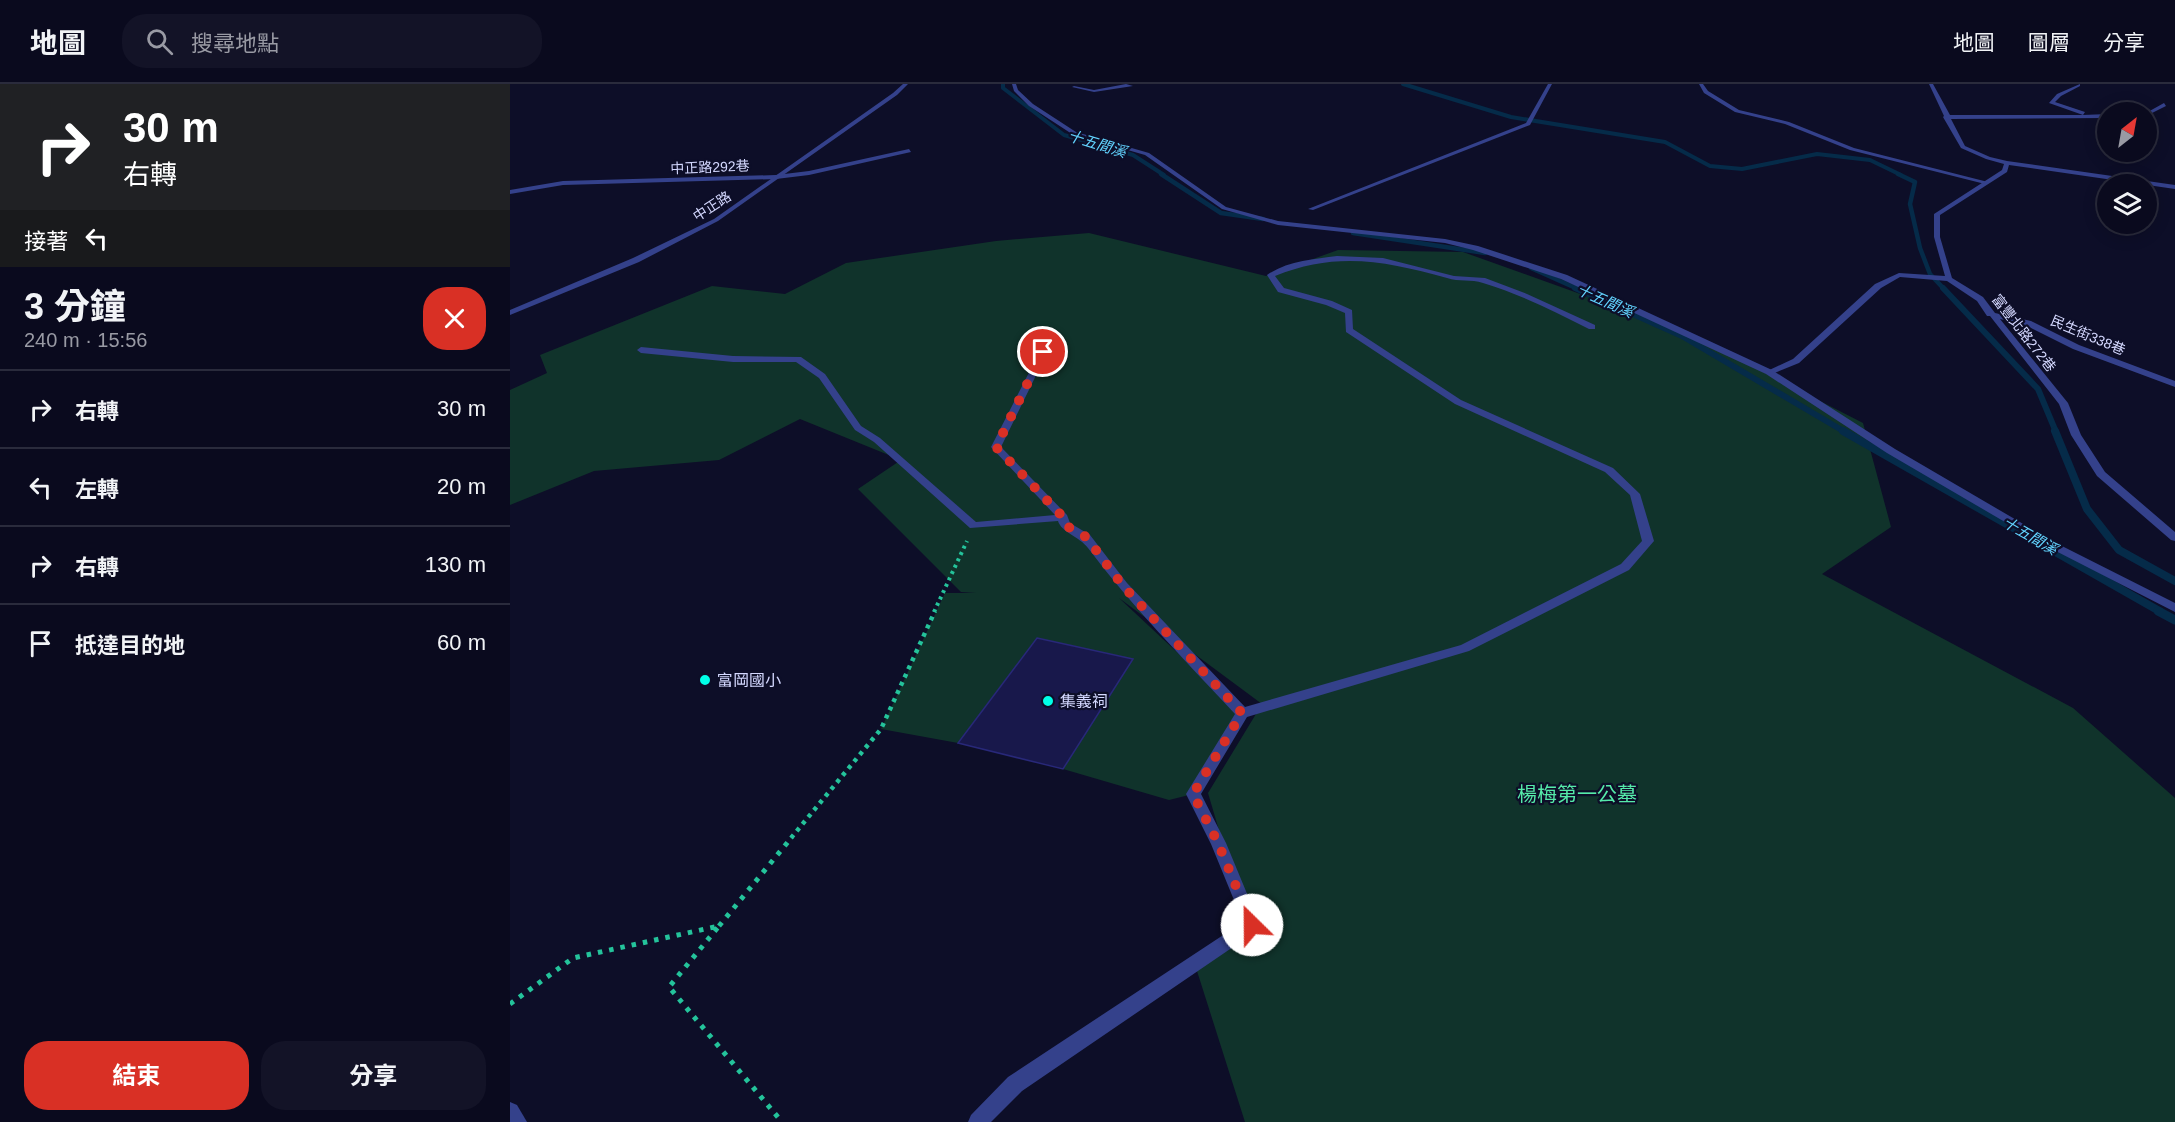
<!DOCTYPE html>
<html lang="zh-TW">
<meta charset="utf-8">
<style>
body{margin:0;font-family:Arial,"Noto Sans TC",sans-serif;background:#131327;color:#f1f3f6;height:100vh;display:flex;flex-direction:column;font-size:22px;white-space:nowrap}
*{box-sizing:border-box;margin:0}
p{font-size:20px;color:#999aa4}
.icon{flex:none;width:33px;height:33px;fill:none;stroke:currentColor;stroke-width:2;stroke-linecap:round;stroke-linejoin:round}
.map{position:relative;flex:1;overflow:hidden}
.sheet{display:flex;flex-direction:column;background:#0a0a1e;width:510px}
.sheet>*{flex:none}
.hud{background:#202124;color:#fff;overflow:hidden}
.needle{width:39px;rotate:31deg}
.buttons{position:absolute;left:1587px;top:18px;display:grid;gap:12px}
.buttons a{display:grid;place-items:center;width:60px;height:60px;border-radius:50%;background:#0a0a1e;box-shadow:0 3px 15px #0003,0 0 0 2px #2a2b3c;font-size:30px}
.pin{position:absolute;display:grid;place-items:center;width:51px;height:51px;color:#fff;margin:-26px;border:3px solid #fff;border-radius:50%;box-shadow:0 2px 6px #0007}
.me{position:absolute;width:66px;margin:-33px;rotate:337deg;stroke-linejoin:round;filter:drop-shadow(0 0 4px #0008)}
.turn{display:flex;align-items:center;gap:21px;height:126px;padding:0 24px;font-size:27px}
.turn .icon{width:78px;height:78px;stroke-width:2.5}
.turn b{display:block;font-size:42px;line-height:51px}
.then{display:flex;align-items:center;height:57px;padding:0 24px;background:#0003;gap:12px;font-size:22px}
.round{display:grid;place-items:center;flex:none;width:63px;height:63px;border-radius:24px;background:#131327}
.overview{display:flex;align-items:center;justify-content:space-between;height:102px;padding:0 24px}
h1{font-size:36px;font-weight:700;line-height:45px}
.button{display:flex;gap:12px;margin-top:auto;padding:12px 24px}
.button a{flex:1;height:69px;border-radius:24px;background:#d93025;color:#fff;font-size:24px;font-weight:700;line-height:69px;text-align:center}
.button a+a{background:#131327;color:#f1f3f6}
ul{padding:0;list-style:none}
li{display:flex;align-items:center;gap:18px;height:78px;padding:0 24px;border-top:2px solid #2a2b3c}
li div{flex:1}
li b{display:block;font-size:22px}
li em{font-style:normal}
header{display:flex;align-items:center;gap:36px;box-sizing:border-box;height:84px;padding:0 30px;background:#0a0a1e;border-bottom:2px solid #2a2b3c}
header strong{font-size:28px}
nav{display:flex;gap:33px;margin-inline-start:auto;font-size:21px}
.search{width:420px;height:54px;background:#131327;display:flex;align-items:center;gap:15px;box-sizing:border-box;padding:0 21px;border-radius:24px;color:#999aa4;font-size:22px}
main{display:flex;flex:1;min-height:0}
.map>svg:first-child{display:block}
</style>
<header>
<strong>地圖</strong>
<div class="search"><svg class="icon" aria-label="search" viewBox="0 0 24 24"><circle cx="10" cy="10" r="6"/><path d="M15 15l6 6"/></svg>搜尋地點</div>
<nav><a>地圖</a><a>圖層</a><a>分享</a></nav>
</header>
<main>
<section class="sheet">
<div class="hud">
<div class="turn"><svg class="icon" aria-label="right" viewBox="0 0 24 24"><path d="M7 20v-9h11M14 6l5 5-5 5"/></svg><div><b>30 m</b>右轉</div></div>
<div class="then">接著<svg class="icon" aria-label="left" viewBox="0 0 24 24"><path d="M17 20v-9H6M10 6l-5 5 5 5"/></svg></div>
</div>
<div class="overview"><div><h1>3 分鐘</h1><p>240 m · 15:56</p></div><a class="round" style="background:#d93025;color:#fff"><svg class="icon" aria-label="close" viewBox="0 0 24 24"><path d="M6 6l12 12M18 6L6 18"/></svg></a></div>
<ul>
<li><svg class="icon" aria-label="right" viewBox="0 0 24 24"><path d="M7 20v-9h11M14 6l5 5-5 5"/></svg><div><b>右轉</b></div><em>30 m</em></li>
<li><svg class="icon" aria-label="left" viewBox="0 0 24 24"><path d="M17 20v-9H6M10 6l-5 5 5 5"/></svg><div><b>左轉</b></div><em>20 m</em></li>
<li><svg class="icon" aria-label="right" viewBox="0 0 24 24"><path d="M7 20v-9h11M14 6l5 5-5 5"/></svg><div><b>右轉</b></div><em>130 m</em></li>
<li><svg class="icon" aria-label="arrive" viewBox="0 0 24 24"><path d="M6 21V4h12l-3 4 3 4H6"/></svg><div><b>抵達目的地</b></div><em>60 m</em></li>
</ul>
<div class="button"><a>結束</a><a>分享</a></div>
</section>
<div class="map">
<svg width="1665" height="1038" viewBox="0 0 1665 1038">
<rect width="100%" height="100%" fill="#0d0e28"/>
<!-- green -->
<polygon fill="#10332b" points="579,149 756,192 828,166 953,168 1101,221 1220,271 1353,339 1381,443 1312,490 1563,624 1665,714 1665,1038 735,1038 687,887 737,841 698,709 752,620 609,514 732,629 683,710 659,716 553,685 622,575 527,554 448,659 371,645 435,509 466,509 451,508 348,405 391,376 290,335 209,376 84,387 0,421 0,306 37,289 30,271 202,202 275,210 336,179 486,157"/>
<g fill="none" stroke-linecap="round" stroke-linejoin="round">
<!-- stream-far4 -->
<g stroke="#052b49" stroke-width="4">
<polyline points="493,0 493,4 554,51 623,71 654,91"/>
<polyline points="893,0 1001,33 1155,58 1200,82 1232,85 1307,70 1360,76 1391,91"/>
</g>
<!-- stream-far3 -->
<g stroke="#052b49" stroke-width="4.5">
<polyline points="651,90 711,129 753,135"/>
<polyline points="1388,90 1405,98 1400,120 1410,164 1420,190 1434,205"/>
<polyline points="843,149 975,169"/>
<polyline points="1021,184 1068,205"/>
</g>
<!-- stream-far2 -->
<g stroke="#052b49" stroke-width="6">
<polyline points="1065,204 1172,252 1335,348"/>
<polyline points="1433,204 1528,305 1546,348"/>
</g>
<!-- stream-far1 -->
<g stroke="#052b49" stroke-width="8">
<polyline points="1333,347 1651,528"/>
<polyline points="1545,347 1577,425 1609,466 1665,497"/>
</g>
<!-- stream -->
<polyline stroke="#052b49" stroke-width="9" points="1648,527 1665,536"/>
</g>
<!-- building -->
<polygon fill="#18184b" stroke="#282879" stroke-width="1.5" points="527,554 623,575 553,685 448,659"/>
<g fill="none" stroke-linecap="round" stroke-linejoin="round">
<!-- path-far2 -->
<polyline stroke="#24c39b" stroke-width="4" stroke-dasharray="3 4" stroke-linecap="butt" points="424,528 457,457"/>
<!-- path-far1 -->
<polyline stroke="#24c39b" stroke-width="4.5" stroke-dasharray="4 5" stroke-linecap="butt" points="281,754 371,645 425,527"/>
<!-- path -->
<g stroke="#24c39b" stroke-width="5" stroke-dasharray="4.5 7" stroke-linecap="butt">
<polyline points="209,842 282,753"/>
<polyline points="0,920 63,874 209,842 159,903 272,1038"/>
</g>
<!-- service -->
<g fill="#34418b" fill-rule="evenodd">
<polygon points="1419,0 1423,0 1440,31 1573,31 1539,19 1547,10 1570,0 1570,2 1551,12 1545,18 1575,28 1573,31 1598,30 1598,34 1441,35 1455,62 1480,73 1497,77 1665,101 1665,105 1499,81 1497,88 1430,131 1430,153 1442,194 1473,213 1485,229 1521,237 1569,261 1665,297 1665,303 1563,265 1515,241 1490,235 1558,319 1571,351 1595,388 1665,448 1665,457 1661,456 1587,392 1561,351 1549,320 1480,232 1477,232 1467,217 1437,197 1390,193 1371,204 1289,279 1262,290 1259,291 1255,288 1283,275 1365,200 1389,189 1435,192 1424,153 1424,130 1492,86 1494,80 1476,75 1451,64 1433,33 1434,32"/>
<polygon points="1654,19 1656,22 1636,32 1636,29"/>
<polygon points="399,65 401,68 299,91 266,95 53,101 0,110 0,106 53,97 266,91 299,87"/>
</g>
<!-- minor -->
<g fill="#34418b" fill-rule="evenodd">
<polygon points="502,0 506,0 508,6 523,20 566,48 639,69 716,123 768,137 935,155 968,162 1057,191 1262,286 1385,365 1544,458 1665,519 1665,528 1536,462 1377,369 1256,290 1051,195 963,166 935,159 768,141 712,125 635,71 562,50 519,22 504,7"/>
<polygon points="616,0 623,2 584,8 562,3 564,2 584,6"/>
<polygon points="1038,0 1042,0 1020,41 803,126 798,125 1016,39"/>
<polygon points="1189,0 1193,0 1198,7 1229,26 1279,38 1344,64 1478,98 1475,100 1340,66 1275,40 1225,28 1194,9"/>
<path d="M827 172 873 174 944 192 975 194 1017 210 1085 241V245H1079C1045 228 1010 210 973 199 961 195 949 198 937 194 876 177 826 167 765 192L774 204 822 217 842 226 843 245 951 316 1103 384 1130 410 1144 457 1119 486 959 567 737 633 691 710 716 759 750 841 748 846 512 1007 481 1038H458L461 1031 498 993 733 838 701 760 676 710 725 630C674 575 622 523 578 464 570 453 551 448 548 437L460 444 364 358 345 346 309 294 286 278H223L131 269 127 266 131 263 223 272 291 273 315 290 351 342 370 354 466 438 545 431 481 363 529 269 536 267 537 269 491 363 557 431 560 439 580 451 617 499 735 623 951 561 1111 480 1132 457 1120 411 1095 388 945 320 836 248 835 229 816 221 768 208 757 191C777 177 804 175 827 172Z"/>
<polygon points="0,1018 7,1021 17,1038 0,1038"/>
</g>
<!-- tertiary -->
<polygon fill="#34418b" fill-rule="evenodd" points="393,0 398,0 387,11 208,137 129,178 0,231 0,226 123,174 204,135 383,9"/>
</g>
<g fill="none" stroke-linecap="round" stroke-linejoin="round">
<!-- route -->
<polyline stroke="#d93025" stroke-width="10" stroke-dasharray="0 18" points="533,268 486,363 553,433 555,441 576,453 613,502 732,629 683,710 708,759 742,841"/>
</g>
<!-- markers -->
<g fill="#00ffe8" stroke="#0d0e28" stroke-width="2">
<circle cx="195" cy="596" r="6"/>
<circle cx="538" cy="617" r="6"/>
</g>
<g text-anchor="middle" stroke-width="4.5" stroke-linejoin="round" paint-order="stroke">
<!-- far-street labels -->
<g font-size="14" fill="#d4d8ff" stroke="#0d0e28">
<text transform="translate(200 83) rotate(-2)" y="5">中正路292巷</text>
<text transform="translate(202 122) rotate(-33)" y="5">中正路</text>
<text transform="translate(1514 249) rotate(52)" y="5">富豐北路272巷</text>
<text transform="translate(1578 251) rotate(23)" y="5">民生街338巷</text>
</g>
<!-- far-water labels -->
<g font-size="15" font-style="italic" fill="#62d4ff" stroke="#0d0e28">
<text transform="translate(587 60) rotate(17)" y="5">十五間溪</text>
<text transform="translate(1095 217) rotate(24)" y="5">十五間溪</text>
<text transform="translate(1520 452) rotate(30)" y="5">十五間溪</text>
</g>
<!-- poi labels -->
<g font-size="16" fill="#d4d8ff" stroke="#0d0e28" text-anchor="start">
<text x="207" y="602">富岡國小</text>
<text x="550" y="623">集義祠</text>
</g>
<!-- near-park labels -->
<g font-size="20" fill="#55eaa9" stroke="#0d0e28">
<text x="1067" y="717">楊梅第一公墓</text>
</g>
</g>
</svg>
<div class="buttons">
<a><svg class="needle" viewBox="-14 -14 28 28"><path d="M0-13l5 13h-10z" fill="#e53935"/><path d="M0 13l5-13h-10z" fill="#999aa4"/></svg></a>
<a><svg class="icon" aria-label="layers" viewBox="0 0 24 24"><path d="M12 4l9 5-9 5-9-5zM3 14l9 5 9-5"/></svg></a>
</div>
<div class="pin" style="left:533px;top:268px;background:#d93025"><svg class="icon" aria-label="arrive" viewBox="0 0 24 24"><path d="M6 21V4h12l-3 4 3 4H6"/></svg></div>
<svg class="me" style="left:742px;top:841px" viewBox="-20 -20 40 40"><circle r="19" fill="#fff"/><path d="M0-13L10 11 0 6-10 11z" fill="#d93025"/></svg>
</div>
</main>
